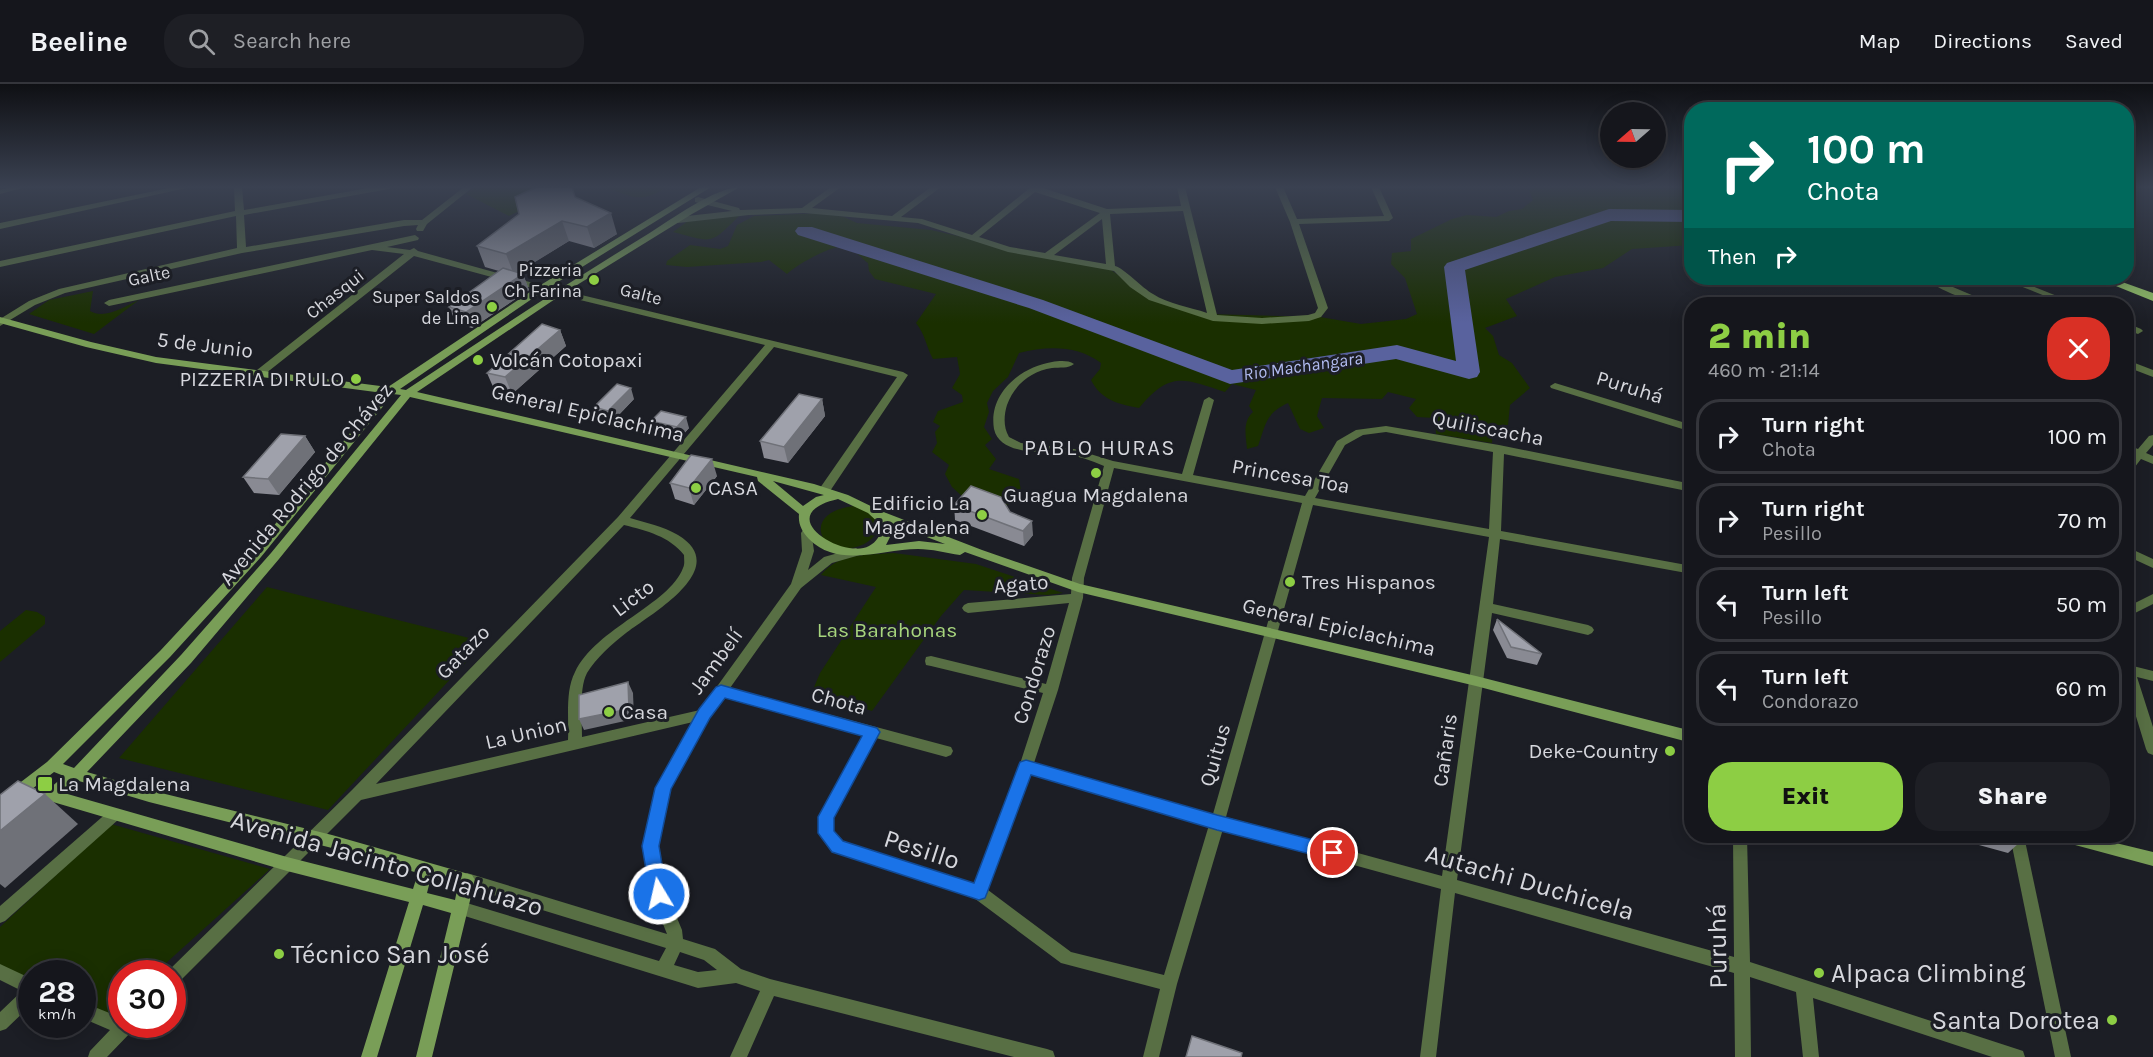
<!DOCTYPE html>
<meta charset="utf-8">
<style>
body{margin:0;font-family:Karla,sans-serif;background:#1e1f25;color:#f1f3f6;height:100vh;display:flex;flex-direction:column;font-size:22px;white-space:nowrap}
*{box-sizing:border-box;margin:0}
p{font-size:20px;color:#9d9fa3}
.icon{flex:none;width:33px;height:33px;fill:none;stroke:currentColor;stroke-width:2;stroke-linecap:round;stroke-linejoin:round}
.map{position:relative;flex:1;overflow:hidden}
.panel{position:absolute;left:1684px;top:213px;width:450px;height:546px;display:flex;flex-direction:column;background:#15161c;border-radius:24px;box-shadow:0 3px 15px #0003,0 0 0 2px #34353b}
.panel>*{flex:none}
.top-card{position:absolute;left:1684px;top:18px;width:450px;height:183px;border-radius:24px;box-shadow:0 3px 15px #0003,0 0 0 2px #34353b;background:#00695c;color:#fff;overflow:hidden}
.needle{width:39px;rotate:250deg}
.fabs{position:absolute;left:1600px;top:18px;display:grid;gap:12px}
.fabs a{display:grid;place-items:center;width:66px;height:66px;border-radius:50%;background:#15161c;box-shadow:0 3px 15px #0003,0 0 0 2px #34353b;font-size:30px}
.speed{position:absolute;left:18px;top:876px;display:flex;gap:12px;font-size:30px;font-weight:700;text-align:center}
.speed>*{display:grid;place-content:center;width:78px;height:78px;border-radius:50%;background:#15161c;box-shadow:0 3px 15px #0003,0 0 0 2px #34353b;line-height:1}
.speed small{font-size:15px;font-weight:400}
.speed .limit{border:9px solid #d22;background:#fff;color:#111}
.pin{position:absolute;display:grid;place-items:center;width:51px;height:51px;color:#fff;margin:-26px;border:3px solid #fff;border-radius:50%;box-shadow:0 2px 6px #0007}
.me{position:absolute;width:66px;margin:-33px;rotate:351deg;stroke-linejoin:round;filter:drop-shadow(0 0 4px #0008)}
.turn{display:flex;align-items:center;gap:21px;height:126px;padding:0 24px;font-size:27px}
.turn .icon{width:78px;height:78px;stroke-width:2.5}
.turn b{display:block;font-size:42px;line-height:51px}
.then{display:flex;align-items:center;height:57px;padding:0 24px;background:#0003;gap:12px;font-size:22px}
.round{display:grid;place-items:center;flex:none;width:63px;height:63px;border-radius:24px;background:#1e1f25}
.head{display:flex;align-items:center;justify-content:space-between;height:102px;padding:0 24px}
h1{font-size:36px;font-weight:800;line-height:45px;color:#8dce44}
.button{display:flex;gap:12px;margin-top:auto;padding:12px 24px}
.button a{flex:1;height:69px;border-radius:24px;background:#8dce44;color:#111;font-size:24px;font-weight:800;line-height:69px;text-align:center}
.button a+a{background:#1e1f25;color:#f1f3f6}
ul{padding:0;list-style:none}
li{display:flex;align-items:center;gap:18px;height:75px;margin:0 12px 9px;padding:0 12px;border:3px solid #34353b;border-radius:24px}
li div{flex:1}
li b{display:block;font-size:22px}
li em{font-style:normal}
header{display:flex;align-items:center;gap:36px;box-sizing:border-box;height:84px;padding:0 30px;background:#15161c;border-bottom:2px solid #34353b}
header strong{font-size:28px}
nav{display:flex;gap:33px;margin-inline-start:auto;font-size:21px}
.search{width:420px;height:54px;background:#1e1f25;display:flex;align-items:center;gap:15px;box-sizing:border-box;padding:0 21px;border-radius:24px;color:#9d9fa3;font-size:22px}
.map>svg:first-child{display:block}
</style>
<header>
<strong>Beeline</strong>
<div class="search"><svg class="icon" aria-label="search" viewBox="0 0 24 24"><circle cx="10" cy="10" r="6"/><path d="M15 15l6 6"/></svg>Search here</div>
<nav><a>Map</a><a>Directions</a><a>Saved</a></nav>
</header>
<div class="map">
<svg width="2153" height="973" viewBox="0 0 2153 973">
<rect width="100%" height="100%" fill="#1c1e25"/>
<!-- green -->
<g fill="#1a2f00">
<polygon points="475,103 569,103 509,132 466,110"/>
<path d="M604 103H668C639 120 634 113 604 103Z"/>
<path d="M1536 103H1616L1621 108 1620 103H1692V161L1632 165 1603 184 1555 193 1506 215 1517 232 1485 244 1493 252 1499 271 1512 279 1530 304 1510 321 1508 341H1493L1492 359 1436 350 1435 334 1417 333 1409 324 1416 315 1388 308 1382 315 1322 314 1317 332 1324 344 1309 349 1300 345 1288 319C1265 330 1266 340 1258 362L1247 365C1246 352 1242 338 1253 328L1249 322 1256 306 1232 300 1225 308C1183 294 1170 287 1139 324 1118 320 1101 316 1091 296L1100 285 1101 279C1077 261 1047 262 1019 269L1008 293 993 307 987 319 989 328 984 343 992 355 985 361 996 375 989 385 1019 395 1022 413 1009 421H994L963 413 952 403 945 390 949 381 932 368 937 359 935 348 940 342 933 338 938 327 963 318 962 311 952 304 960 290 957 273 933 275C926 262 925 250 916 239L936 210 875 195 869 187 868 179C862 175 855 166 848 163 836 158 796 181 787 190L769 176 761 178 687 183 666 181 667 177 690 161 720 165 728 162 737 141 754 132 821 129 844 133 857 139 931 146 1045 172 1105 182 1155 216 1208 230 1320 233 1361 240 1406 235 1417 230 1405 194 1391 180 1392 169 1411 167V155L1452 135 1467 131 1496 133 1509 127 1522 125 1533 116 1529 106Z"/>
<path d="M740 131C710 161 714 159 673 148L688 137Z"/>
<path d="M93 207 90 227C105 236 125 222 139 216L94 250 29 230 49 216Z"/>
<path d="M855 422 864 424 880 439C877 458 854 469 836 462 832 461 827 457 823 454 813 433 838 423 855 422Z"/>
<path d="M894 469 976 480 1063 509 1047 511 964 506 941 532 872 627 812 608 820 589 876 503 821 491C838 469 868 471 894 469Z"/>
<polygon points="267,503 485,558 328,726 119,674"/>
<polygon points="26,526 37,528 45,533 45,540 0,578 0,547"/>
<polygon points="111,740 270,785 155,889 122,890 121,920 107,933 83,921 82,890 32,890 31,897 0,882 0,843"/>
</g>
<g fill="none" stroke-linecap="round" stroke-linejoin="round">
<!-- river -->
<polygon fill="#59629e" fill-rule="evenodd" points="1609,125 1692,126 1692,138 1611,137 1465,186 1480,288 1477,293 1469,295 1396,275 1230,300 1029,224 798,151 795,147 798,143 812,143 1043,216 1232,286 1397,261 1456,277 1444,183 1447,179"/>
<!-- street -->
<g fill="#586f44" fill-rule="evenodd">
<polygon points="10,103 26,103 0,110 0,106"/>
<polygon points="174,103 191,103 0,145 0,139"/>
<polygon points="234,103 242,103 244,126 374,103 393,103 389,105 244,131 246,163 404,136 422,136 464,103 473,103 427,140 423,147 417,147 416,145 418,141 404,142 242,169 65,209 35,221 0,242 0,235 29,217 59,205 237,164 236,132 0,183 0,177 235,127"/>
<path d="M831 103H841L812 124 892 132 931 103H941L901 133 922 135 972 151 1031 103H1040L1107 125 1181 122 1177 103H1185L1217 231 1262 234 1308 231 1315 229 1318 224 1290 138 1275 103H1283L1297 135 1384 132 1371 103H1379L1393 134 1389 137 1299 140 1328 224 1321 233 1309 237 1262 240 1213 237 1149 216 1130 203 1114 187 1008 168 918 139 804 129 749 131 678 139 674 136 678 133 732 127 695 118V114L698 113 739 124 740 126 802 124ZM1035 108 1100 129 1045 169 1010 163 979 153ZM1183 127 1207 229C1190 223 1168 220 1153 210 1142 204 1124 184 1115 182L1110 130ZM1102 135 1106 180 1054 171Z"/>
<path d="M415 151 419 154 418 156 387 163 410 166 414 164 418 167 544 202 903 288 908 291 828 410 824 411 818 407 820 404 897 293 774 263 630 434C646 439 663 442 678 451 733 484 651 530 626 549 612 560 596 574 587 589 579 604 582 635 582 653L700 626 791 500 802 467 801 449 803 446H811L814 467 808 486 824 473 856 464 862 468 860 471 832 479 801 504 730 604 951 663 953 667 951 671 946 673 876 654 833 733V747L842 758 975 801 1019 683 1043 609 931 582 926 581 925 577 926 573 931 572 1046 600 1069 519 968 529 964 527 962 524 964 521 968 519 1071 510 1072 494 1104 382C1091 376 1078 372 1064 370 1043 367 1000 372 994 345 988 309 1021 283 1052 278 1059 277 1068 276 1074 280 1068 285 1060 283 1052 284 1031 287 1014 301 1007 321 1004 331 1003 343 1009 353L1021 359 1074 365 1113 377 1182 390 1204 316 1209 313 1214 316 1193 391 1305 412 1337 357 1356 346 1386 342 1499 361 1692 400V408L1504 370 1501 447 1692 482V490L1500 455 1493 520 1588 541 1592 543 1594 546 1592 549 1588 551 1492 529 1457 796 1734 873 1733 752H1747L1750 878 2017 965 2023 967 2025 973H1992L1813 914 1819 973H1803L1796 908 1750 893 1751 973H1735L1734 889 1455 809 1436 973H1420L1441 805 1223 745 1177 900 1159 973H1143L1160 905 1061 879 974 814 832 768 819 749V733L864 651 724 613 709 634 670 705 658 762 667 810 682 846 683 855 715 865 741 885 770 895 1047 965 1053 967 1055 973H1014L774 912 747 973H730L760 907 736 899 698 904 455 829 452 824 455 819 460 817 659 877 666 864 467 803 462 801 459 796 462 791 467 789 667 850 651 810 644 762 656 704 693 638 361 716 178 899 172 901V890L166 889 352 706 618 433 765 261 539 206 414 172 265 290H257V286L404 170 372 166 109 222 104 219 109 216ZM1386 348 1493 368 1489 445 1315 414 1345 361 1363 351ZM1114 384 1302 419 1213 730 1034 679 1058 606 1083 514 1084 494ZM1313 421 1489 453 1442 792 1226 733ZM624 441C647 447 669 452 684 471 684 476 685 480 683 484 669 521 596 544 575 588 565 607 569 635 568 656L376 700ZM1030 690 1209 741 1164 891 1071 868 988 806ZM680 868 704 876 717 886 698 888 674 881Z"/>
<path d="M1928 194H1937L1941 198 1993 220C1980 221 1933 206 1928 194Z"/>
<polygon points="2000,194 2012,194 2077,220 2065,220"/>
<polygon points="2127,239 2141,245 2143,247 2138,250 2127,246"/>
<polygon points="2127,276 2153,286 2153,293 2127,283"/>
<polygon points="1555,299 1692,341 1692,348 1551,304 1550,302"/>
<polygon points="2153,351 2153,361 2146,369 2153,372 2153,380 2141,375 2131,388 2127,389 2127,378 2132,371 2127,369 2127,361 2138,365 2149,352"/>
<polygon points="2127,463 2153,475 2153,484 2127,472"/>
<polygon points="2153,510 2153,520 2127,533 2127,523"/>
<polygon points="2127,577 2132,578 2133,582 2153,587 2153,597 2137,593 2153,643 2153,671 2148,669 2146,665 2127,603"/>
<polygon points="114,725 119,727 121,731 119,735 5,837 0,839 0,822 109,727"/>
<polygon points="2010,752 2024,752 2071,973 2055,973"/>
<polygon points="0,880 32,895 32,920 6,945 0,947 0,928 22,907 0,896"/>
<polygon points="82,918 122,934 122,940 135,940 133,946 107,973 88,973 90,967 110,946 82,934"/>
</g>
<!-- secondary -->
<g fill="#799e57" fill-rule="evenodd">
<path d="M701 103H711L545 206 400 305 406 306C486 253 566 200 648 150 670 136 716 103 740 103L692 130 564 209 417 308 814 400 848 411 881 427 982 466 1080 500 1476 592 1692 647V659L1476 602 1078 508 965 468 960 471C946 469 932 465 918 465 882 465 839 485 809 455 802 448 798 440 799 430L758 397 757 393 410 313 279 475 191 579 87 688 149 706 332 751 472 791 475 796 432 973H416L451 829 423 821 377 973H361L409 818 287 787 53 718C46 724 42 729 33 726L31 722 39 713 38 710 40 706 49 705 64 692 54 688 5 726 0 728V714L47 678 160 567 253 467 383 309 156 279 86 263 0 239V233L91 258 156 273 388 303 539 202ZM393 310 401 311 271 469 181 571 74 684 63 680 170 573 261 473ZM773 397 824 411 816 413 803 422ZM838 415 868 429 883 443C880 451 877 458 869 462 844 476 769 431 838 415ZM893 440 945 460 919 457 886 461 895 443ZM79 697 149 718 332 764 418 789 413 805 287 773 64 709ZM431 793 458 801 455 816 427 809Z"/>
<polygon points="2057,752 2087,752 2153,768 2153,782 2064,758 2059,757"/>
</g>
<!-- primary -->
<polygon fill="#92c266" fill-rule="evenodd" points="2096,194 2111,194 2153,209 2153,217"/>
</g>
<!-- wall -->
<g fill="#898a93">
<polygon points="575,113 617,150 594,164 569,157 518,188 523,190 529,206 472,244 456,239 449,223 499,187 485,183 477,162"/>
<polygon points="560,246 566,262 512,310 494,305 487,289"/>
<polygon points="634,315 612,338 598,334 594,323"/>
<polygon points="822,315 825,332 788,379 764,374 760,357"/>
<polygon points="651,337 689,344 680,354 654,348"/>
<polygon points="305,352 315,368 279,411 254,409 243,393"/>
<polygon points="717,392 694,421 675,415 670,399"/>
<polygon points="954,421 1010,428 1033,451 1024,462 955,436"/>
<polygon points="1497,535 1542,570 1537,581 1507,574 1493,546"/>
<polygon points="1966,752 2017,752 2019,759 2008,769 1968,758"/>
</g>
<!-- shaded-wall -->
<g fill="#6f7178">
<polygon points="611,129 617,150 594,164 587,143"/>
<polygon points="562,137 569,157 514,191 506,170"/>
<polygon points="523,190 529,206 472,244 466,228"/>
<polygon points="560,246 566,262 512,310 505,293"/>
<polygon points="631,304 634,315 612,338 608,327"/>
<polygon points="822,315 825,332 788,379 784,363"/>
<polygon points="686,333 689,344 680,354 677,343"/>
<polygon points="305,352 315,368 279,411 268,395"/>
<polygon points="712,375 717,392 694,421 689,404"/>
<polygon points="1032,437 1033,451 1024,462 1023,447"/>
<polygon points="628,598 633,609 634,635 584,646 579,635"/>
<polygon points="45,710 78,740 5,804 0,800 0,747"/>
</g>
<!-- building -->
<g fill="#9fa1ab" stroke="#6f7178" stroke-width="1.5">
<polygon points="537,103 572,103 575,113 611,129 587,143 562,137 506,170 477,162 519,130 515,113"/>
<polygon points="503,184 523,190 466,228 449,223"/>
<polygon points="542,240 560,246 505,293 487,289"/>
<polygon points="617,300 631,304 608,327 594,323"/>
<polygon points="799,310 822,315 784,363 760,357"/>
<polygon points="661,327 686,333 677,343 651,337"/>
<polygon points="281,350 305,352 268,395 243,393"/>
<polygon points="691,371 712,375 689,404 670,399"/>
<polygon points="971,402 1001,413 1010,428 1032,437 1023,447 954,421"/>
<polygon points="1497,535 1542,570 1511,563"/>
<polygon points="628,598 629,625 579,635 579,611"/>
<polygon points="18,697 45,710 0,747 0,711"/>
<polygon points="1992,752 2017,752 2019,759"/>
<polygon points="1192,952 1242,969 1241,973 1186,973"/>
</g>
<!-- sky -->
<linearGradient id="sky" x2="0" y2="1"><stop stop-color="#0f1014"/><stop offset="0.43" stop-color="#3a4151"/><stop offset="1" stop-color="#3a4151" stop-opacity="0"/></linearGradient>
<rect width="2153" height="239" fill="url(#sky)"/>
<!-- route -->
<polygon fill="#1a73e8" stroke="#114b97" stroke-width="1.5" points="721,601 877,644 880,648 834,734 834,747 843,757 974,799 1018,683 1020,678 1026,676 1217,731 1333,761 1339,764 1341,769 1339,774 1333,776 1217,746 1031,691 987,809 985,814 979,816 832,768 818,749 818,733 862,652 725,614 710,634 671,705 659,762 667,810 665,816 659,818 653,816 650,810 642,762 655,704 699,625 716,603"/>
<!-- markers -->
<g fill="#8dce44" stroke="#1c1e25" stroke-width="2">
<circle cx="594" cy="196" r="6"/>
<circle cx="492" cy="223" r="6"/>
<circle cx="478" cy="276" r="6"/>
<circle cx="356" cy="295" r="6"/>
<circle cx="1096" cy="389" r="6"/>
<circle cx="696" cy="404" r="6"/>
<circle cx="982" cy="431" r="6"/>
<circle cx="1290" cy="498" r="6"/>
<circle cx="609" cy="628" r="6"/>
<circle cx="1670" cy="667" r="6"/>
<rect x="37" y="692" width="16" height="16" rx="3"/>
<circle cx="279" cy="870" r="6"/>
<circle cx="1819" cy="889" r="6"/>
<circle cx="2112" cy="936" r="6"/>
</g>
<g text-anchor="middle" stroke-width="6" stroke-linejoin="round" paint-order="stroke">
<!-- far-poi labels -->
<g font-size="18" fill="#d6d7dd" stroke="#1c1e25" text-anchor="end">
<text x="582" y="192">Pizzeria<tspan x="582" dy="21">Ch Farina</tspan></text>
<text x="480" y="219">Super Saldos<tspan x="480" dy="21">de Lina</tspan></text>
</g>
<!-- far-street labels -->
<g font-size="18" fill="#d6d7dd" stroke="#1c1e25">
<text transform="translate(149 192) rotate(-12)" y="6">Galte</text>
<text transform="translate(335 210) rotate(-38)" y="6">Chasqui</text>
<text transform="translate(641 210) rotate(14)" y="6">Galte</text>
</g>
<!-- far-water labels -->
<g font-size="18" font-style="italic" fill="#b1bbf0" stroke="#1c1e25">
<text transform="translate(1303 282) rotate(-8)" y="6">Rio Machangara</text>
</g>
<!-- street labels -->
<g font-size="21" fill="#d6d7dd" stroke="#1c1e25">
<text transform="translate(205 261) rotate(7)" y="7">5 de Junio</text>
<text transform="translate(1630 303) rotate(17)" y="7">Puruhá</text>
<text transform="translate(588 329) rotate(13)" y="7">General Epiclachima</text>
<text transform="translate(1488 344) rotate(11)" y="7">Quiliscacha</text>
<text transform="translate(1291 392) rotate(10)" y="7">Princesa Toa</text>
<text transform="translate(306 400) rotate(-50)" y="7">Avenida Rodrigo de Chávez</text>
<text transform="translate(1021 500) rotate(-5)" y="7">Agato</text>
<text transform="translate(633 514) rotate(-37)" y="7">Licto</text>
<text transform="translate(1339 543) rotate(13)" y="7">General Epiclachima</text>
<text transform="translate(463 568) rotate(-46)" y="7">Gatazo</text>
<text transform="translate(716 577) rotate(-54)" y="7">Jambelí</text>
<text transform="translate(1034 591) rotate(-73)" y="7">Condorazo</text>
<text transform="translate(839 617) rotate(15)" y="7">Chota</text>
<text transform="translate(526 649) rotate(-13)" y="7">La Union</text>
<text transform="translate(1445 666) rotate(-82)" y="7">Cañaris</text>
<text transform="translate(1215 671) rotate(-74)" y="7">Quitus</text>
</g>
<!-- poi labels -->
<g font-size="21" fill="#d6d7dd" stroke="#1c1e25" text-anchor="start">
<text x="490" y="283">Volcán Cotopaxi</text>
<text x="344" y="302" text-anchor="end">PIZZERIA DI RULO</text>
<text x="708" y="411">CASA</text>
<text x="1096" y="418" text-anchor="middle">Guagua Magdalena</text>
<text x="970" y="426" text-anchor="end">Edificio La<tspan x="970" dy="24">Magdalena</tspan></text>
<text x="1302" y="505">Tres Hispanos</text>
<text x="621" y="635">Casa</text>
<text x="1658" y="674" text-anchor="end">Deke-Country</text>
<text x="58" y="707">La Magdalena</text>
</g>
<!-- park labels -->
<g font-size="21" fill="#a7d57d" stroke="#1c1e25">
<text x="887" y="553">Las Barahonas</text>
</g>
<!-- neighbourhood labels -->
<g font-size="22" letter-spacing="1.5" fill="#d6d7dd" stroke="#1c1e25">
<text x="1100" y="371">PABLO HURAS</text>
</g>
<!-- near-street labels -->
<g font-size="26" fill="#d6d7dd" stroke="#1c1e25">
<text transform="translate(922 765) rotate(18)" y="9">Pesillo</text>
<text transform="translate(387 779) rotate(16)" y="9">Avenida Jacinto Collahuazo</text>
<text transform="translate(1530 798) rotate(16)" y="9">Autachi Duchicela</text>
<text transform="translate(1717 862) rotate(-91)" y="9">Puruhá</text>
</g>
<!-- near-poi labels -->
<g font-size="26" fill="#d6d7dd" stroke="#1c1e25" text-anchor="start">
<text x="291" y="879">Técnico San José</text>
<text x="1831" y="898">Alpaca Climbing</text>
<text x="2100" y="945" text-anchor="end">Santa Dorotea</text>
</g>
</g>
</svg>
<div class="fabs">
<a><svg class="needle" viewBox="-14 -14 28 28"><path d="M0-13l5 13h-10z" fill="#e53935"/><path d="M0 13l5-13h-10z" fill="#9d9fa3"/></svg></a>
</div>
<div class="speed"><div>28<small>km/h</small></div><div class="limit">30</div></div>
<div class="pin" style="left:1333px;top:769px;background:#d93025"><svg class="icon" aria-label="arrive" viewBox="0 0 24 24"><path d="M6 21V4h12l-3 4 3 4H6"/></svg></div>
<svg class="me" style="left:659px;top:810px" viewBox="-20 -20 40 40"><circle r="17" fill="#1a73e8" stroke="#fff" stroke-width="3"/><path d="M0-11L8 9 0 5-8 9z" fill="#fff"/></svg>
<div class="top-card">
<div class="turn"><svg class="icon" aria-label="right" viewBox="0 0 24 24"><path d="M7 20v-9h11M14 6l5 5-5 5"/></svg><div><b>100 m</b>Chota</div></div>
<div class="then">Then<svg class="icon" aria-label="right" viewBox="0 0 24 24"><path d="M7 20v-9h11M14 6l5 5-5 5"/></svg></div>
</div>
<section class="panel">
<div class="head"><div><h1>2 min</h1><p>460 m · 21:14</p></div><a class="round" style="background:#d93025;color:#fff"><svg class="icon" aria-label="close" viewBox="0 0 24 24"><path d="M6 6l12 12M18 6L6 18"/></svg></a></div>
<ul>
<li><svg class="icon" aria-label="right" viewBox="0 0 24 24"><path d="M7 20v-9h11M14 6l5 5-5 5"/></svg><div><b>Turn right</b><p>Chota</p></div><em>100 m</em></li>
<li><svg class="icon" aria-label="right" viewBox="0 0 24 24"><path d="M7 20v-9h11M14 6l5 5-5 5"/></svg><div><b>Turn right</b><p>Pesillo</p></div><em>70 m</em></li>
<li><svg class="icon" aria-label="left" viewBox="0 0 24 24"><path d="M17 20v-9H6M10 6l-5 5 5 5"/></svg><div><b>Turn left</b><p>Pesillo</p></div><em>50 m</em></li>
<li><svg class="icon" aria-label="left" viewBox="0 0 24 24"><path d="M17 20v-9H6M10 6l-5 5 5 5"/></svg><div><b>Turn left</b><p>Condorazo</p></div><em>60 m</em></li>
</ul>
<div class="button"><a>Exit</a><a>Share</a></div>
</section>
</div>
